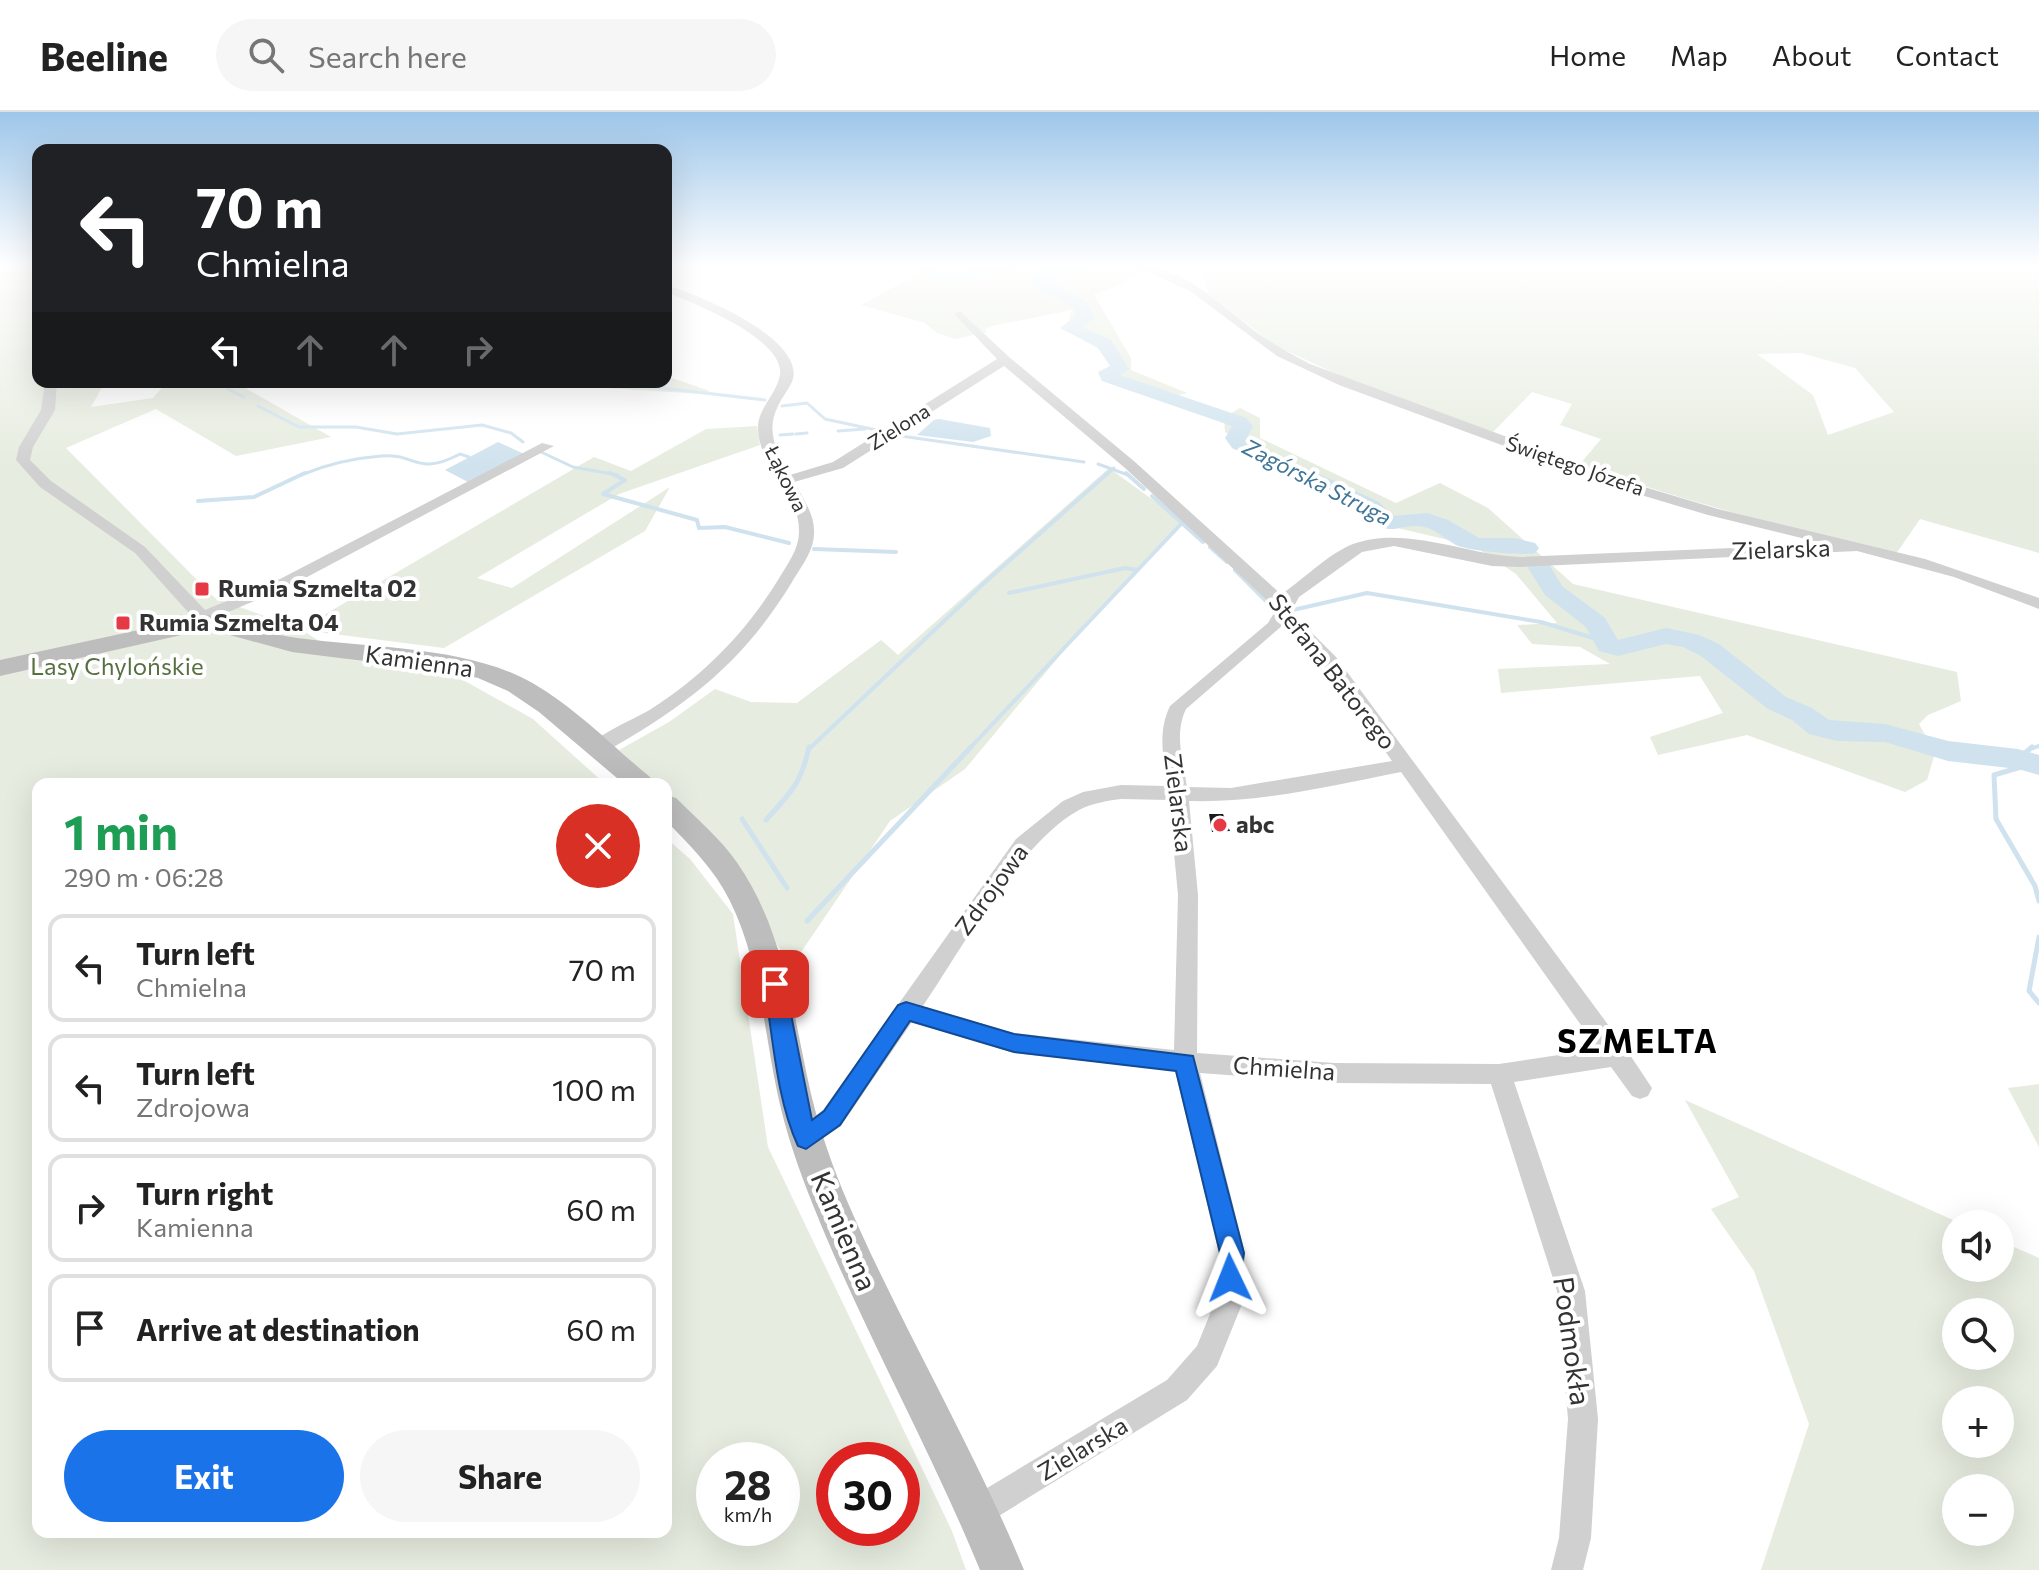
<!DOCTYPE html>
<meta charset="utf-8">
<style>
body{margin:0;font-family:Commissioner,sans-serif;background:#f6f6f6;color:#222;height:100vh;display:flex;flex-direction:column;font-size:30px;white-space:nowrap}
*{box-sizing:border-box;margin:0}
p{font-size:26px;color:#767676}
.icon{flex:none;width:44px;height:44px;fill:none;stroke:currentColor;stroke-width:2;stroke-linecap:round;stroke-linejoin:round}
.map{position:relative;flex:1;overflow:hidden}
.panel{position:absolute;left:32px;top:666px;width:640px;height:760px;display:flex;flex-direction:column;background:#fff;border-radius:16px;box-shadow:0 8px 32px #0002}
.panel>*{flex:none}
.hud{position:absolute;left:32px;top:32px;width:640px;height:244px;border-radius:16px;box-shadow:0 8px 32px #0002;background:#202124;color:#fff;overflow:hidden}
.controls{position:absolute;left:1942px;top:1098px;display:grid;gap:16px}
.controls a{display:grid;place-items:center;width:72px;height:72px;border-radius:50%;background:#fff;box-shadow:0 8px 32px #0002;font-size:40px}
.speed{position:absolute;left:696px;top:1330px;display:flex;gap:16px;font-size:40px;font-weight:700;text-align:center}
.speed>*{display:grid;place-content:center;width:104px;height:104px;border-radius:50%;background:#fff;box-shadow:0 8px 32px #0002;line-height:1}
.speed small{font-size:20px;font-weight:400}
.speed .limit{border:12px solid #d22;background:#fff;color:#111}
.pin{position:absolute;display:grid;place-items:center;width:68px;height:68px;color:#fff;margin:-34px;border-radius:16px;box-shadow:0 4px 12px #0006}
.me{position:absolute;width:88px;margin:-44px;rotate:358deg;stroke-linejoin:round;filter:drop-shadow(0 0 6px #0008)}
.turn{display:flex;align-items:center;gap:28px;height:168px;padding:0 32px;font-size:36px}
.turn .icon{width:104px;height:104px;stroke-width:2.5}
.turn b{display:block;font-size:56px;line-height:68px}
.lanes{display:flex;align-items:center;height:76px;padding:0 32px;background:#0003;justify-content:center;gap:40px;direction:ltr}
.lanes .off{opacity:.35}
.round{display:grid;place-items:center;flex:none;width:84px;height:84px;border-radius:42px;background:#f6f6f6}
.overview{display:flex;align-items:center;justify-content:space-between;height:136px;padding:0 32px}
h1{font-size:48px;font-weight:700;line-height:60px;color:#1e9e55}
.primary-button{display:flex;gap:16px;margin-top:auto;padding:16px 32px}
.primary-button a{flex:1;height:92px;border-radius:48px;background:#1a73e8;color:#fff;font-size:32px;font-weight:700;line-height:92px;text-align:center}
.primary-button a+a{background:#f6f6f6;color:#222}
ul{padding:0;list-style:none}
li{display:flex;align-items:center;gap:24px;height:108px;margin:0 16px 12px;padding:0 16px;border:4px solid #e0e0e0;border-radius:16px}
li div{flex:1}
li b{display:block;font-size:30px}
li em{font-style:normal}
header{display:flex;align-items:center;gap:48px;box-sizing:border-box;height:112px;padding:0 40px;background:#fff;border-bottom:2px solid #e0e0e0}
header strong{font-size:38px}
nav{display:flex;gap:44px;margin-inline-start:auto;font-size:28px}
.search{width:560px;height:72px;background:#f6f6f6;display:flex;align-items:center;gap:20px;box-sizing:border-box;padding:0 28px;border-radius:44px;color:#767676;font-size:30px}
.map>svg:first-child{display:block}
</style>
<header>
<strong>Beeline</strong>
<div class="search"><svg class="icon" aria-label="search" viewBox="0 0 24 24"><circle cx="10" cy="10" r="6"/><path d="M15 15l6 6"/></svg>Search here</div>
<nav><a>Home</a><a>Map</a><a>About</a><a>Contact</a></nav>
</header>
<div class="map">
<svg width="2039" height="1458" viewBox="0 0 2039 1458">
<rect width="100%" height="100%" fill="#fff"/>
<!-- green -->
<g fill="#e6ecdf" fill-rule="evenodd">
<path d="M0 153H38V270H105L91 295 153 286 167 270H245L240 273 331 325 236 344 156 297 66 336 215 486 300 517 594 345 631 359 706 317 757 314 760 333 619 382 477 466 512 476 670 375 645 419 444 536 302 518 347 547 454 563 533 607 605 672H38V1420H666V726L690 747 733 802 768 1035 952 1419 966 1458H0ZM714 1348H782V1416H714ZM834 1348H902V1416H834Z"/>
<path d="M910 153H1123L1146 157 1124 171 1094 183 1131 246V258L1187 281C1162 289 1134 274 1112 263V251C1105 244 1097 233 1087 227 1080 222 1071 221 1063 215L1069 210 1071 198 992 214 985 217 987 220 955 227 937 221 925 211 861 193 921 160Z"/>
<path d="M1199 153H2039V441L1920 407 1896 442C1789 416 1684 390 1580 352L1601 327 1560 313 1572 292 1532 280 1492 321 1347 267 1274 233 1209 182ZM1801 241 1855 256 1894 300 1828 323 1813 283 1757 242Z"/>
<polygon points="666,264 710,279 701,282 593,275 602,270 666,270"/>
<polygon points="1240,296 1260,306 1260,326 1396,391 1440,371 1488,396 1573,472 1957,560 1961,589 1928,603 1919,612 1935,641 1927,668 1905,680 1747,623 1658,643 1650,625 1723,601 1700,564 1501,581 1498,557 1610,552 1580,535 1532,532 1517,513 1557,511 1516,462 1474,434 1389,414 1225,320 1224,305"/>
<polygon points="1109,356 1182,409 1087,511 965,657 890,709 791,855 708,720 666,682 666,672 655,672 619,638 669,610 715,577 751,590 797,591 881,528 898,543"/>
<polygon points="2039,972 2039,1035 2008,976"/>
<path d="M1685 988 1962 1112H1956V1156H2000V1129L2039 1146V1458H1761L1809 1312 1754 1159 1711 1097 1739 1085ZM1956 1200H2000V1244H1956ZM1956 1288H2000V1332H1956ZM1956 1376H2000V1420H1956Z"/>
</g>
<!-- water -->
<g fill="#cfe2ee">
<polygon points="939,307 990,316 991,324 973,330 917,323 934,308"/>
<polygon points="498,330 524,342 468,370 445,358"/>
</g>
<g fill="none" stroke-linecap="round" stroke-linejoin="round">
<!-- stream-far2 -->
<g stroke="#cfe2ee" stroke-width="3">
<polyline points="610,270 765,288"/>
<polyline points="228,277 244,285"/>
<polyline points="258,294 299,315 356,315 397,322 482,313 511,321 523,330"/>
<polyline points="782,294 807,291 825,307 881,319"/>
<polyline points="838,319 865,317"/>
<polyline points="796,322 807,321"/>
<polyline points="780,323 793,322"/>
<polyline points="894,323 1084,350"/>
<polyline points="541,340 573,355 618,363"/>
<polyline points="1098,352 1128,363"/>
<path d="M301 363C325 353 355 346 381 344 417 341 416 365 460 342L469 345"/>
<polyline points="1106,363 1114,356"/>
</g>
<!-- stream-far1 -->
<g stroke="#cfe2ee" stroke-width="4">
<polyline points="610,361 625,368 603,382 697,408 699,416 725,415 789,431"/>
<polyline points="1126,361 1144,377"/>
<polyline points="1152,384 1203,430"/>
<polyline points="198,389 254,385 305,361"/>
<polyline points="1210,435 1227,450"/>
<polyline points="814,437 896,440"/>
<polyline points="1235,458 1271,494"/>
<polyline points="1009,481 1125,456 1137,458"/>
<polyline points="1293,498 1367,481 1541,510 1603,529"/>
<polyline points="809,637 982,473 1108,361"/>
<polyline points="969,637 1182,411"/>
<polyline points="2030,637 2039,634"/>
</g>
<!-- stream -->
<g stroke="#cfe2ee" stroke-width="5">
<polyline points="2032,635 2018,647 2021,655 1994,663 1996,707 2035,774 2039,789"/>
<polyline points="742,707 787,776"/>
<path d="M766 708C791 680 801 672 809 635"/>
<polyline points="807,809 971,635"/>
<polyline points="2039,825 2029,879 2039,891"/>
</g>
<!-- river -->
<g fill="#cfe2ee" fill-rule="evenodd">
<path d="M914 153H931C944 170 968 156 986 153 997 152 1008 153 1019 153L1017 156C984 164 937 185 914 153Z"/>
<path d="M1074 153H1090L1084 162 1056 165 1048 171C1068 178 1089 184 1094 206L1082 215 1111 228 1129 257 1120 263 1246 306 1253 314 1246 328 1379 390 1393 404 1427 401 1448 408 1479 426H1514L1535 431 1539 436 1535 441C1524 444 1468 439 1456 433 1446 428 1436 417 1424 415 1397 409 1389 431 1363 400L1232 336 1225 326 1232 314 1102 269 1098 260 1110 254 1098 236 1060 216 1076 204 1075 197 1031 173 1036 161 1053 155Z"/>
<polygon points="1540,449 1548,451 1562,474 1605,506 1618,528 1666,516 1699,523 1719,532 1786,585 1812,596 1829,608 1885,612 1948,629 2018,637 2039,643 2039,663 2018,657 1948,649 1885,630 1837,629 1809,622 1792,608 1768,597 1701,544 1683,535 1666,532 1618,544 1599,539 1586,515 1545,483 1528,456 1532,451"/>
</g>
</g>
<!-- building -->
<polygon fill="#1a1a1a" points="1209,702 1223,702 1230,719 1212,720"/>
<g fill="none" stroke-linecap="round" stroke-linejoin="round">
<!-- street -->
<g fill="#d0d0d0" fill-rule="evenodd">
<path d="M1132 153C1183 153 1218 191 1256 220 1273 232 1291 242 1310 252L1631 371 1718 397 1925 447 2039 486V497L1954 465 1857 439 1520 455 1492 454 1394 434 1362 440 1299 485 1291 500 1336 545 1626 937 1652 976 1648 984 1640 987 1632 984 1611 955 1514 970 1585 1179 1598 1307 1591 1426 1583 1458H1551L1559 1426 1568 1307 1557 1179 1491 972 1334 971 1200 961 1245 1141 1242 1192 1217 1254 1187 1288 989 1410 978 1414 967 1410 963 1399 967 1388 1167 1268 1197 1234 1214 1192 1219 1141 1175 959 1014 941 912 910 841 1014 806 1038 797 1035 794 1027 797 1019 823 998 1016 727 1063 689 1083 680 1121 673 1167 674C1164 646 1157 621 1170 594L1268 511 1274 501 1269 490 1125 356 1004 254 843 356 794 370C803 386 815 403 814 421 814 439 801 455 792 470 743 551 686 594 605 640L598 641 589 635C599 621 635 607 651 597 704 563 745 521 778 468 787 453 800 436 799 418 799 381 759 355 758 317 757 298 774 285 779 267 792 229 693 191 666 180V173C697 182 803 225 793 267 790 276 782 285 778 294 765 319 777 340 790 363L833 350 997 247 956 204 954 202 960 199 1009 245 1135 350 1283 484 1286 479C1307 464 1330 441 1353 432 1406 413 1466 443 1520 445L1826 432 1708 403 1621 377 1339 273 1277 244 1190 179ZM1284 512 1324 553 1392 649 1231 676 1187 675C1183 649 1174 622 1186 597ZM1401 660 1598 937 1499 952 1334 951 1197 941 1198 783 1189 689C1261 691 1330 674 1401 660ZM1121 687 1169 688 1178 783 1174 938 1014 921 923 894C961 838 1021 729 1079 698 1093 691 1106 689 1121 687Z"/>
<polygon points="45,270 57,270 55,298 33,335 30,348 51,369 145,435 205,498 280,467 542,331 554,334 292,473 214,506 216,510 208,515 196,509 135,441 40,375 16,348 19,335 41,298"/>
</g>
<!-- secondary -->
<g fill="#bdbdbd" fill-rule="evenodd">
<path d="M208 503C237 510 267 522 297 526 369 536 460 534 525 567 571 591 611 633 650 665L654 672H624L539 600 508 579 478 566 451 560 292 540 208 517 0 564V548Z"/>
<path d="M666 683 676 686C697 707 721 727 738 752 785 821 793 903 811 982 820 1019 833 1056 848 1091 902 1216 972 1332 1024 1458H980C929 1334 863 1218 813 1093 799 1058 786 1021 778 984 764 919 760 850 730 789 715 758 690 733 666 709Z"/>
</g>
</g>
<!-- sky -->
<linearGradient id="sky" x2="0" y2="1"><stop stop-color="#9ec6ea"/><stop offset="0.43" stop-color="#fff"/><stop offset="1" stop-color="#fff" stop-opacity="0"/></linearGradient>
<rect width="2039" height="357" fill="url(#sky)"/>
<!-- route -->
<path fill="#1a73e8" stroke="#114b97" stroke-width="2" d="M775 864 782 866 785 872 812 1008 824 999 898 893 906 890 1014 922 1193 944 1244 1141 1238 1175 1230 1179 1221 1175 1218 1166 1220 1141 1176 959 1014 940 910 909 840 1013 806 1037 798 1034C776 986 773 924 764 872L767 866Z"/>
<!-- markers -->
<g fill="#e63946" stroke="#fff" stroke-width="3">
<rect x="194" y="469" width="16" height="16" rx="4"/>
<rect x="115" y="503" width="16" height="16" rx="4"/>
<circle cx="1220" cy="713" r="8"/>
</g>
<g text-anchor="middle" stroke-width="8" stroke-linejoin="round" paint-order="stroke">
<!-- far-street labels -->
<g font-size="20" fill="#333" stroke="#fff">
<text transform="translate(899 315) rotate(-32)" y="7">Zielona</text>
<text transform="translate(1575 354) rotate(19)" y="7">Świętego Józefa</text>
<text transform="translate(786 367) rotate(64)" y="7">Łąkowa</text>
</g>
<!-- far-water labels -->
<g font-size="22" font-style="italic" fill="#3f7597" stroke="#fff">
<text transform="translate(1317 370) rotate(27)" y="8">Zagórska Struga</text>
</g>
<!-- street labels -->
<g font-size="24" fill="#333" stroke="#fff">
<text transform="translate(1781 438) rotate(-2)" y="8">Zielarska</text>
<text transform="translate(419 550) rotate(8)" y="8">Kamienna</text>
<text transform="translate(1332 560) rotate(52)" y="8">Stefana Batorego</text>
<text transform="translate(1178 691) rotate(83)" y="8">Zielarska</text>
<text transform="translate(992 778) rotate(-54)" y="8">Zdrojowa</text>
<text transform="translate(1284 957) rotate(4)" y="8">Chmielna</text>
<text transform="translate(1083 1337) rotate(-31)" y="8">Zielarska</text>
</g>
<!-- poi labels -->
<g font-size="24" font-weight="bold" fill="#333" stroke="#fff" text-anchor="start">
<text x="218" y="485">Rumia Szmelta 02</text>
<text x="139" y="519">Rumia Szmelta 04</text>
<text x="1236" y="721">abc</text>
</g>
<!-- park labels -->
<g font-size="24" fill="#56703f" stroke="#fff">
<text x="117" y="563">Lasy Chylońskie</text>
</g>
<!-- near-street labels -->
<g font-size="28" fill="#333" stroke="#fff">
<text transform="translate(844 1119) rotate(67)" y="10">Kamienna</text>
<text transform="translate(1572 1229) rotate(82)" y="10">Podmokła</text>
</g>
<!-- district labels -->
<g font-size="32" font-weight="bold" letter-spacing="2" fill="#000" stroke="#fff">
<text x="1638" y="941">SZMELTA</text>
</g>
</g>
</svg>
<div class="controls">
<a><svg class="icon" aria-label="sound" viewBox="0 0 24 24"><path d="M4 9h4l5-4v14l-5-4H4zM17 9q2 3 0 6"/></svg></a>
<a><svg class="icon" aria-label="search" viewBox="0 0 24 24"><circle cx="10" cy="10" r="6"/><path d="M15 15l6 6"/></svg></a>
<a>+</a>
<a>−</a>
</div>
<div class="speed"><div>28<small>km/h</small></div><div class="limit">30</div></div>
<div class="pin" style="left:775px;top:872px;background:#d93025"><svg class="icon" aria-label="arrive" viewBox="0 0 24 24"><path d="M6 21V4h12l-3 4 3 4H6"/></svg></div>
<svg class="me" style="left:1230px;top:1166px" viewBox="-20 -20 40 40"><path d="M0-17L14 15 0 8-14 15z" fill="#1a73e8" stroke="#fff" stroke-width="4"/></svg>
<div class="hud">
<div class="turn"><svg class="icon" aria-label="left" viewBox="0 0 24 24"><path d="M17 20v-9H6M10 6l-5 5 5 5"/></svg><div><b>70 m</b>Chmielna</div></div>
<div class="lanes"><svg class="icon" aria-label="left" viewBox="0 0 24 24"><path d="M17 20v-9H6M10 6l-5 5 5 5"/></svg><svg class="icon off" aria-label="ahead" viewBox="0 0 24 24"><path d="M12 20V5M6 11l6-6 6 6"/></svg><svg class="icon off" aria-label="ahead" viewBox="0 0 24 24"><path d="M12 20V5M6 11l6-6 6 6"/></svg><svg class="icon off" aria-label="right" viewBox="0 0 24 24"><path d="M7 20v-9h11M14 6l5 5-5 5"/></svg></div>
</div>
<section class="panel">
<div class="overview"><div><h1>1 min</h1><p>290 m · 06:28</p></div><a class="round" style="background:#d93025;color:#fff"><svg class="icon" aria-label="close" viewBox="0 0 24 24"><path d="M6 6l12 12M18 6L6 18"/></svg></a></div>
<ul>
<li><svg class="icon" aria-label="left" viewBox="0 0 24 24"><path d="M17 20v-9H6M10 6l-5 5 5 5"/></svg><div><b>Turn left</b><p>Chmielna</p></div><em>70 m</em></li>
<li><svg class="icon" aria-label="left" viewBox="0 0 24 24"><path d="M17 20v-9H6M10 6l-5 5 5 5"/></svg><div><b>Turn left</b><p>Zdrojowa</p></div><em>100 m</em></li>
<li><svg class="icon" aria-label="right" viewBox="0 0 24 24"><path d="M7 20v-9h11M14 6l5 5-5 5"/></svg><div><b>Turn right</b><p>Kamienna</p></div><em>60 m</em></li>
<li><svg class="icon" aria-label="arrive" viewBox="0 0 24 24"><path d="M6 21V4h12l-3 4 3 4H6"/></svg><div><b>Arrive at destination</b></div><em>60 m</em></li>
</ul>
<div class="primary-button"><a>Exit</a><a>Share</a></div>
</section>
</div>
